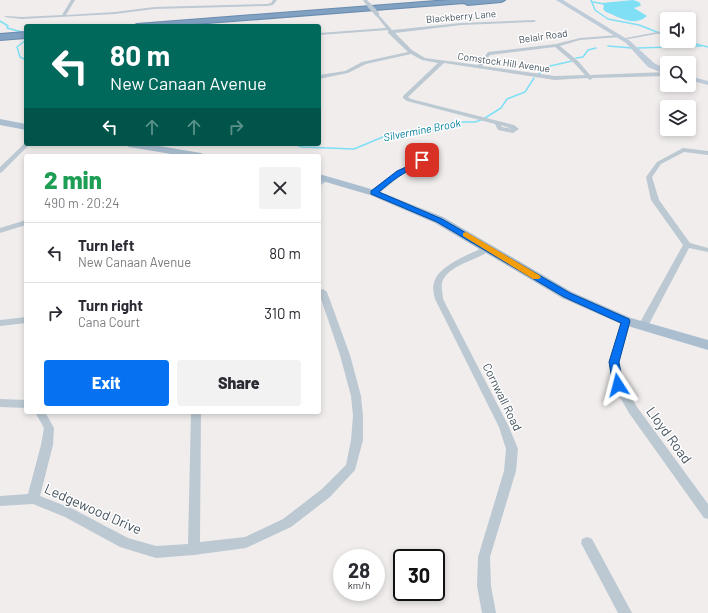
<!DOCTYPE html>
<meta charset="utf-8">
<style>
body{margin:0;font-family:Barlow,sans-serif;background:#f2f2f3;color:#2b2b33;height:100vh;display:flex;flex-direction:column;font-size:15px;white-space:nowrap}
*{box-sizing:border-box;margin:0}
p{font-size:13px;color:#7c7c81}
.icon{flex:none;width:22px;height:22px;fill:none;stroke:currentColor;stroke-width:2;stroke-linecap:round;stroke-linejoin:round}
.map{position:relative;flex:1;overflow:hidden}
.drawer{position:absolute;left:24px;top:154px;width:297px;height:260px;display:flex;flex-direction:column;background:#fff;border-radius:4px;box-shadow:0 2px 6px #0003}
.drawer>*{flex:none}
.hud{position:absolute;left:24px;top:24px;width:297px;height:122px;border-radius:4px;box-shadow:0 2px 6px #0003;background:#00695c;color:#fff;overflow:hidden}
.buttons{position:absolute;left:660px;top:12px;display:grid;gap:8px}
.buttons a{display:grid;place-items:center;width:36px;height:36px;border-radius:4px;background:#fff;box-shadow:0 2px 6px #0003;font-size:20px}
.speed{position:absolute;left:333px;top:549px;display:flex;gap:8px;font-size:20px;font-weight:700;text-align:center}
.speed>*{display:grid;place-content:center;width:52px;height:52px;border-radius:50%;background:#fff;box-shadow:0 2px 6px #0003;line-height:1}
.speed small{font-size:10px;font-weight:400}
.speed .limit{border:2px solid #111;border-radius:6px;background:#fff;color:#111}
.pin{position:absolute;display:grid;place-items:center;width:34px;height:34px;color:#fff;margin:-17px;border-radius:8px;box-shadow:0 2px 6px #0006}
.me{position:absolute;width:44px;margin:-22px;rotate:351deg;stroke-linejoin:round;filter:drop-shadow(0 0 3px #0008)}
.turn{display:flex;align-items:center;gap:14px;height:84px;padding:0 20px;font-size:18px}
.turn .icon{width:52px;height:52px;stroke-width:2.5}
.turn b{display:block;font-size:28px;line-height:34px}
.lanes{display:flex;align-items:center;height:38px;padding:0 20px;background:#0003;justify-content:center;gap:20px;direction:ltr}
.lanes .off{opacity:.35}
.round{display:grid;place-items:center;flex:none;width:42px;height:42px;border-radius:4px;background:#f2f2f3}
.head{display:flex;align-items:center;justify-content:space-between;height:68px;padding:0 20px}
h1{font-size:24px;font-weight:800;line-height:30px;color:#1e9e55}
.cta{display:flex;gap:8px;margin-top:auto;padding:8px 20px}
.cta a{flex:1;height:46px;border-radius:4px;background:#0672f2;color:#fff;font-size:16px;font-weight:800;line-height:46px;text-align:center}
.cta a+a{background:#f2f2f3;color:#2b2b33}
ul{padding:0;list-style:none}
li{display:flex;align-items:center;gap:12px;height:60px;padding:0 20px;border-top:1px solid #e1e1e2}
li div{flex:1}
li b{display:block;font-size:15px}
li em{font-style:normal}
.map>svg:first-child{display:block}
</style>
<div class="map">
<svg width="708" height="613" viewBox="0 0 708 613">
<rect width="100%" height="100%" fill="#f1eded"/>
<!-- water -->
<path fill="#7fdff5" d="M633 0 639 2 641 5 640 6 634 8 647 16C634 27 621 18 606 12L603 9 604 6 602 3Z"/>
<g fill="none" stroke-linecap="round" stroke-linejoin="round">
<!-- stream -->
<g stroke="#7fdff5" stroke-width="1.5">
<polyline points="591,0 595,10 608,19 639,25 667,36"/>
<polyline points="593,2 604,4"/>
<polyline points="0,21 8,26 7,28 22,32"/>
<polyline points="26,40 17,47 20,57 26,60"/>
<polyline points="684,41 708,47"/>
<polyline points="608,46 632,48"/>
<polyline points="638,48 701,46"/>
<polyline points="576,58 583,57 588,50 596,48"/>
<polyline points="537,75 550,66 572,61"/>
<polyline points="485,118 501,108 507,99 525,92 534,78"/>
<polyline points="294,144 302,147 354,149 390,134 412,133 438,129 456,122 475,122 481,120"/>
</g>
<!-- highway casing -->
<g stroke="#6b8cae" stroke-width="2">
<g id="highway">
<polygon points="449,0 505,0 501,2 468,5 464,3 169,26 133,26 137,24"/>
<polygon points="26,32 26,38 0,40 0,34"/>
</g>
</g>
<!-- street -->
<g fill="#bcc9d2" fill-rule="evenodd">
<polygon points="71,0 75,0 66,15 115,12 154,7 267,4 271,3 273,0 277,0 273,5 267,6 154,9 115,14 22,19 4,17 6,16 22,17 62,15"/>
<polygon points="363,0 367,0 371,5 367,6"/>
<path d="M377 13 392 30 461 23 534 20 536 21 534 22 461 25 395 33 412 50 425 58 478 65 488 52 556 44 580 38 618 35H620V37L580 40 560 46 578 61 590 75 667 72V76L593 78 590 80 587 78 555 80 444 63 408 97 411 99 514 125 519 129 513 133 498 130 495 124 407 101 403 98V96L438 63 422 60 411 54 366 64 348 73 319 79V75L345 71 362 62 408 52 388 33V30L319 35V33L386 28 375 14ZM555 47 574 63 585 75 555 76 482 66 490 55ZM501 125 512 129 502 127Z"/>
<polygon points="667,30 667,32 623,40 621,39"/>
<polygon points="26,142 26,144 30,144 2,172 0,173 0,167"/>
<polygon points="683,148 708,151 708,155 684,152 661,164 652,177 659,200 690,243 708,248 708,252 689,248 648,326 643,329 638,326 683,245 651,200 646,177 657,162"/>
<path d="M426 157 432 159 436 163 429 168 419 166 410 168 377 195H371L370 193 406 166 415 163 416 161ZM426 161 429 163H422Z"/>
<polygon points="327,177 330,179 329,180 319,186 319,181"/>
<polygon points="26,220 26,225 0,233 0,228"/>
<path d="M486 246H489L493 248C481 260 447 264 442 283 441 288 443 294 443 299L509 427 518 449 516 471 490 557 491 586 496 613H482L477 586 478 557 504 471 506 449 499 427 435 299C434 294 432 288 434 283 438 265 471 254 486 246Z"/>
<polygon points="323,289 327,292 350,355 361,396 363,416 363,440 355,470 330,497 291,527 246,548 194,555 156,558 120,547 65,517 33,504 0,506 0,496 28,494 41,445 44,428 35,412 45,412 54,428 53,445 40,496 73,509 128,538 156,546 188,544 191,412 201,412 200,542 245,537 283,519 322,489 346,465 351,440 353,416 351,396 340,355 319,293 320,290"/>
<polygon points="26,317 26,323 0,326 0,320"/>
<polygon points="626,318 631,321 619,362 623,385 637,407 708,504 708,519 704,518 629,413 613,385 609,362 621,321"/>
<polygon points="0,399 26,400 26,408 0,407"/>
<polygon points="587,537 592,539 632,613 618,613 581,543 582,539"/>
</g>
<!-- secondary -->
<g fill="#becbd9" fill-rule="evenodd">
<polygon points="556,0 563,0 630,41 654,63 667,70 667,75 648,67 626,43"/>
<polygon points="689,76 708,81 708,85 689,80"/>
</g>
<!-- primary -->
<g fill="#aabed0" fill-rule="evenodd">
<polygon points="0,119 26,124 26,130 0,125"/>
<polygon points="124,144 147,144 201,153 206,156 183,156 129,147"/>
<polygon points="319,174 378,191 443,217 572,292 631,318 708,340 708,350 621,324 562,298 435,223 370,195 319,180"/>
</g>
<!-- highway -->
<use href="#highway" fill="#80a1c2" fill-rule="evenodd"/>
<!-- street-bridge -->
<polyline stroke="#bcc9d2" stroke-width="4.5" points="369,5 377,14"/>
</g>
<!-- route -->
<path fill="#0672f2" stroke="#044a9d" d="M422 158 425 160 422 162 421 166C404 171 392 181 379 192L442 219 570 293 629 319 630 321 619 362 623 385 622 387H614L613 385 609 362 621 323 564 297 437 222 371 194V191L397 171 415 163 416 160Z"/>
<!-- slow -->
<polygon fill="#f59e0b" points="466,232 539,275 541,277 539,279 533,279 463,236 463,233"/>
<g text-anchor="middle" stroke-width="3" stroke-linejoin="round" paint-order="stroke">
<!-- far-street labels -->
<g font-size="10" fill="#44525d" stroke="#fff">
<text transform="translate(461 16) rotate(-5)" y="4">Blackberry Lane</text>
<text transform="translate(543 36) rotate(-8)" y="4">Belair Road</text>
<text transform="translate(504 62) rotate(8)" y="4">Comstock Hill Avenue</text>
</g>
<!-- far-water labels -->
<g font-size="11" font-style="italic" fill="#037f9c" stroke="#fff">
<text transform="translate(422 130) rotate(-11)" y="4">Silvermine Brook</text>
</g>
<!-- street labels -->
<g font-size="12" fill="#44525d" stroke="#fff">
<text transform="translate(502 397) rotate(64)" y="4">Cornwall Road</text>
</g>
<!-- near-street labels -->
<g font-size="14" fill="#44525d" stroke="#fff">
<text transform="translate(669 435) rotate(54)" y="5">Lloyd Road</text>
<text transform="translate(93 509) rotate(24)" y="5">Ledgewood Drive</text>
</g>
</g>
</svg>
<div class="buttons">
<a><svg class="icon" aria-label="sound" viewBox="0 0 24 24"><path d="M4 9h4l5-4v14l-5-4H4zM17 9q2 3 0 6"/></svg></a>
<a><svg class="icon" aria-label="search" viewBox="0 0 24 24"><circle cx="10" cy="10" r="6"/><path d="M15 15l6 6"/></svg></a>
<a><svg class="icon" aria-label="layers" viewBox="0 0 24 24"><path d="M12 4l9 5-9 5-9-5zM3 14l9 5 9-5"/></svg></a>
</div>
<div class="speed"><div>28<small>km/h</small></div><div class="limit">30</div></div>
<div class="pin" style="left:422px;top:160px;background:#d93025"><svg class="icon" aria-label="arrive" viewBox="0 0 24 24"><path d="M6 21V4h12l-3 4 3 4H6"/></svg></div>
<svg class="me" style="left:618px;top:385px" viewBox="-20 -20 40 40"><path d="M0-17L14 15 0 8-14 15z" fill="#0672f2" stroke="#fff" stroke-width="4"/></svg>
<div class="hud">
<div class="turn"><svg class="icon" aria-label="left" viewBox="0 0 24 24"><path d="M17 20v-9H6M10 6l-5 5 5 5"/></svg><div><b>80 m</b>New Canaan Avenue</div></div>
<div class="lanes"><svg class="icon" aria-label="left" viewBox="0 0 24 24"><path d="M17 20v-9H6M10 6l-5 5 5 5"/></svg><svg class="icon off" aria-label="ahead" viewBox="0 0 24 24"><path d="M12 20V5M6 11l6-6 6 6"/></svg><svg class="icon off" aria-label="ahead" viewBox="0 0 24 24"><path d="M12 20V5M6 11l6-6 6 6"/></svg><svg class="icon off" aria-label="right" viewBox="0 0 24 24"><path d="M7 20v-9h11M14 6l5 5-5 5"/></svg></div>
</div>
<section class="drawer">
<div class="head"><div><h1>2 min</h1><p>490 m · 20:24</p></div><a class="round"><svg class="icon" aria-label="close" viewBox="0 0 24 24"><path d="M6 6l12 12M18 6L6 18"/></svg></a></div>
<ul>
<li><svg class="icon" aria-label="left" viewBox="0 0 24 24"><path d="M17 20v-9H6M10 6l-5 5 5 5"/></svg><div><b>Turn left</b><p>New Canaan Avenue</p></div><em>80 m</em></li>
<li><svg class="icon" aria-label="right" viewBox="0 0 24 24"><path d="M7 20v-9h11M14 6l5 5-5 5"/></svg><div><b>Turn right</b><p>Cana Court</p></div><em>310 m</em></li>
</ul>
<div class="cta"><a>Exit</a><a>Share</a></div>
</section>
</div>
